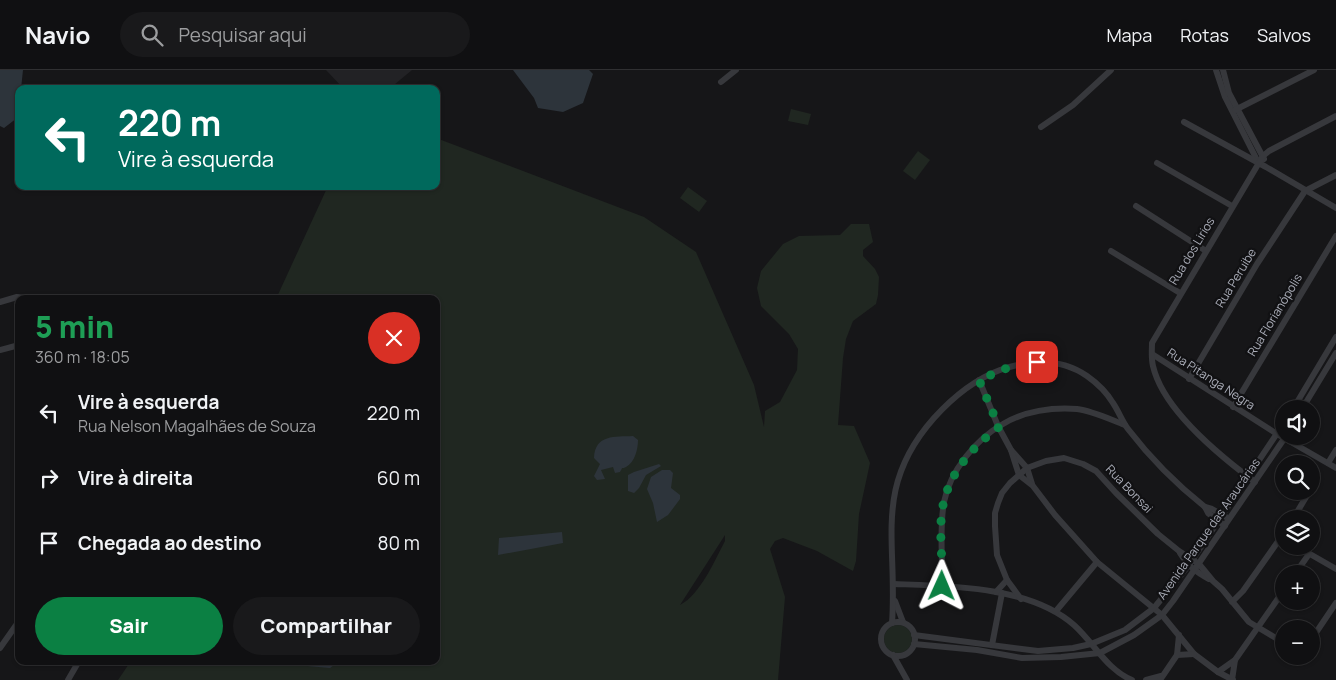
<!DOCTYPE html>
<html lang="pt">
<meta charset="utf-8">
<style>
body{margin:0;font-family:Manrope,sans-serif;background:#19191b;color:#f1f3f6;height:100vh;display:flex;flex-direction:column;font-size:19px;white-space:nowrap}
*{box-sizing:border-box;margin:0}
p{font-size:16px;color:#9c9d9f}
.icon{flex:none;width:28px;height:28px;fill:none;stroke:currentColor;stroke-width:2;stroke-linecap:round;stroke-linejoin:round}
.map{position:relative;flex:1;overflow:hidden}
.details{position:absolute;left:15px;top:225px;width:425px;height:370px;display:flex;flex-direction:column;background:#101012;border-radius:10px;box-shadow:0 1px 4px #0004,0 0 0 1px #303032}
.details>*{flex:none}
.guide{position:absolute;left:15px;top:15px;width:425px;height:105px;border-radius:10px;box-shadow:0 1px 4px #0004,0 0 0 1px #303032;background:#00695c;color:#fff;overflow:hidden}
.buttons{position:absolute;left:1275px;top:330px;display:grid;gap:10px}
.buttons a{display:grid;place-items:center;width:45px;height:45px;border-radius:50%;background:#101012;box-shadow:0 1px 4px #0004,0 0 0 1px #303032;font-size:25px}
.pin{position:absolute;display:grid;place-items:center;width:42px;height:42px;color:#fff;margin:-21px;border-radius:10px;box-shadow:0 2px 8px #0006}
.me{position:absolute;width:55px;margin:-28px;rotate:1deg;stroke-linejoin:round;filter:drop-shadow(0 0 4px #0008)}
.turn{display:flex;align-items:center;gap:18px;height:105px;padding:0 20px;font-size:22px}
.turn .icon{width:65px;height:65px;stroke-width:2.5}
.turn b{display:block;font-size:35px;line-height:42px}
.round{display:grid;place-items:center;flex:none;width:52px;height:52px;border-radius:26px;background:#19191b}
.headline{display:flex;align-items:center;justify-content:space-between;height:85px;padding:0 20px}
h1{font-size:30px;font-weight:800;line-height:38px;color:#1e9e55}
.button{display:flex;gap:10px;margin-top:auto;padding:10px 20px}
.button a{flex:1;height:58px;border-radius:30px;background:#0b8043;color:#fff;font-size:20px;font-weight:800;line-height:58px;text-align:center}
.button a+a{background:#19191b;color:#f1f3f6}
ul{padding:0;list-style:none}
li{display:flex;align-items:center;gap:15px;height:65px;padding:0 20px}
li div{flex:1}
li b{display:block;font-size:19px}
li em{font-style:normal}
header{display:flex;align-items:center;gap:30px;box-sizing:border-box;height:70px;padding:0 25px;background:#101012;border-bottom:1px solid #303032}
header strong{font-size:24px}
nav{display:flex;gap:28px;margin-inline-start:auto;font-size:18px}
.search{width:350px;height:45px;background:#19191b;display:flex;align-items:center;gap:12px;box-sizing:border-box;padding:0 18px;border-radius:28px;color:#9c9d9f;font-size:19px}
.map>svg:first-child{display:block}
</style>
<header>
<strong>Navio</strong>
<div class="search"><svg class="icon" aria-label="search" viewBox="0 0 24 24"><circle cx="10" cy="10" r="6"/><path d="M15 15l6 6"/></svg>Pesquisar aqui</div>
<nav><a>Mapa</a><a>Rotas</a><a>Salvos</a></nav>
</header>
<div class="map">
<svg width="1336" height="610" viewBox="0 0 1336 610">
<rect width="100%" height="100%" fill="#161618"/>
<!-- built -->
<polygon fill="#222225" points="326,0 412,0 389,19 344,19"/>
<!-- green -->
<g fill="#202721" fill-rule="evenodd">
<polygon points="791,39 811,44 808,55 788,51"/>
<path d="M436 68 644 147 696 182 754 315 764 357 765 341 780 332 797 300 798 279 789 264 761 236 757 218 761 201 783 174 799 166 840 165 851 154H869L873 172 863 180V186L875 199 879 207 878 225 876 234 853 251 846 269 843 288 838 355 854 356 870 393 859 444 856 491 853 501 817 481 783 468 775 471 770 479 785 527 778 610H118L131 591H436V229H276L328 116H436ZM725 465V471C715 490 700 525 680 535Z"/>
<polygon points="918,81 930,90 915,110 903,101"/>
<polygon points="688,117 707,131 699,142 680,128"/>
<circle cx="898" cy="569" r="14"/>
</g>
<!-- water -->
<g fill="#2d343b">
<polygon points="0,0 23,0 21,19 19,19 17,48 4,58 0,56"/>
<polygon points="513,0 589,0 593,4 583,33 563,42 538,38 534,28"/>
<path d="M633 366 638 370C638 379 635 392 626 397 620 400 624 395 620 402L615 403 613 397 601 400 605 409 597 410 594 406 600 394 594 388C595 364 615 367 633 366Z"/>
<polygon points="659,394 661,396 646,405 639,418 634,423 628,421 628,405 634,402"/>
<polygon points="662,400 670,400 673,403 671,418 680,425 680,429 668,445 657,452 653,433 647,419 651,407"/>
<polygon points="562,462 563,473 498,485 499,468"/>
<polygon points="292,591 338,591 338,592 330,598 307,596"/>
</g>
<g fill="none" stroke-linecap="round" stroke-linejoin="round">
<!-- minor -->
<g stroke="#37383c" stroke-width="6">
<polyline points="1216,0 1225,27 1258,92"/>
<polyline points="1223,0 1229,23 1264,89"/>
<polyline points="721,12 736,0"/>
<polyline points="1235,40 1314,0"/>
<polyline points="1184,52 1266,97 1336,138"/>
<polyline points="1041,57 1073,35 1111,0"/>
<polyline points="1157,93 1232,136"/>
<polyline points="1136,136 1206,181"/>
<polyline points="1111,181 1180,223"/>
<polyline points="0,232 17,227 33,229"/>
<polyline points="0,280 19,275"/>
<polyline points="1152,284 1277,364 1336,398"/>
<polyline points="1189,309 1257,194 1305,121 1336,105"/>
<polyline points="979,310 998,356 1011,380 1027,398 1032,414"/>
<polyline points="1233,337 1336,166"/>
<polyline points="1293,339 1336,267"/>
<polyline points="1302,339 1336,283"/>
<polyline points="1011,380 1019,405 1033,416 1055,445 1097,492 1162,545 1194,584 1218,602 1233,610"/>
<polyline points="1328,393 1336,380"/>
<path d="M1255 412C1220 386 1163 340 1153 296 1151 288 1152 280 1152 273L1263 86 1269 81 1336 46"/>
<polyline points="1205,437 1212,439 1226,447"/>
<polyline points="1293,449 1309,422"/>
<polyline points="1296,476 1336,499"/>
<path d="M1180 483C1188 496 1196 502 1209 509"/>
<polyline points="1295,504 1309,484"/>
<path d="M894 514C950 516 1030 516 1074 555 1094 573 1107 600 1132 610"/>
<path d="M942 516C943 488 939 459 944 432 950 401 976 369 1003 354 1024 341 1053 337 1077 339 1093 341 1109 349 1125 355"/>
<polyline points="996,522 1007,510"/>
<polyline points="1021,529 1007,510 997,485 995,456 995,443 998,433 1002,423 1010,413 1027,398 1046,391 1064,388 1083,394 1096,401 1116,423 1158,464 1179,481 1199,494 1213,511 1222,519 1249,552 1284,573"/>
<polyline points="895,531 903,552"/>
<polyline points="1232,532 1243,521 1284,463"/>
<polyline points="1056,541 1097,492"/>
<circle cx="898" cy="569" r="17"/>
<path d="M892 553C898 472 872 418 934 348 953 327 973 310 1000 300 1029 290 1061 288 1087 306 1097 313 1107 323 1113 333 1119 342 1122 351 1128 359 1151 389 1176 414 1205 437L1208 443 1225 456"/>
<polyline points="914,565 1038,581 1073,578 1091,574 1125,560 1154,538 1188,496 1284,353"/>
<polyline points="1311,570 1336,533"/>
<polyline points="914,574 977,580 1022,588 1061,587 1100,583 1134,565 1162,545 1173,531 1286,366"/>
<polyline points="992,575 1002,523"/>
<polyline points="0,578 19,551"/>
<polyline points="893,585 907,610"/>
<polyline points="1177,585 1194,584"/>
<polyline points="1218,602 1235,590 1284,520"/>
<polyline points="68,610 79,591"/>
<polyline points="1146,610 1161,606"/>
<polyline points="1160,610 1177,585 1179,565"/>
<polyline points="1232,610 1235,590"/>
</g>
</g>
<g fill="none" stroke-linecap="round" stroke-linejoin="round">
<!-- route -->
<path stroke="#0b8043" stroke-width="9" stroke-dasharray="0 16.2" d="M942 516C943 495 940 474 941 453 942 412 967 381 999 357L979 310 1007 298 1037 292"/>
</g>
<g text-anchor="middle" stroke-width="4.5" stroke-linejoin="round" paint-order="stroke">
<!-- street labels -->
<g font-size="12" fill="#a9acb7" stroke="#111113">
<text transform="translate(1192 181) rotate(-59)" y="4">Rua dos Lirios</text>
<text transform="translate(1236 208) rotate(-59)" y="4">Rua Peruibe</text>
<text transform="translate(1275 245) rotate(-59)" y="4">Rua Florianópolis</text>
<text transform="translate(1211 309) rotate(33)" y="4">Rua Pitanga Negra</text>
<text transform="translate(1129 419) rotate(46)" y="4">Rua Bonsai</text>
<text transform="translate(1209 459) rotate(-55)" y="4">Avenida Parque das Araucárias</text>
</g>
</g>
</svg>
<div class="buttons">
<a><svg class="icon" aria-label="sound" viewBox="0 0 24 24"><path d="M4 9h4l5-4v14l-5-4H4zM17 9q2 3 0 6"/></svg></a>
<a><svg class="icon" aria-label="search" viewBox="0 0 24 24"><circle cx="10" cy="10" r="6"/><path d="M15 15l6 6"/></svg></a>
<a><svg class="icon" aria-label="layers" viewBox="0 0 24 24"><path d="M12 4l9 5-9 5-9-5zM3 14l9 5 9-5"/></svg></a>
<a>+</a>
<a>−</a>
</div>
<div class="pin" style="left:1037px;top:292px;background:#d93025"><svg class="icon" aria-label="arrive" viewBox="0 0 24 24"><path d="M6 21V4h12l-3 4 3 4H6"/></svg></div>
<svg class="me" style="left:942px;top:516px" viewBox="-20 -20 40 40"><path d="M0-17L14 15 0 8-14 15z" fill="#0b8043" stroke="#fff" stroke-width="4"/></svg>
<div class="guide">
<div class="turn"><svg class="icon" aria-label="left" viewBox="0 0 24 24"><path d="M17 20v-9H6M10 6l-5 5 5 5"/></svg><div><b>220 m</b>Vire à esquerda</div></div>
</div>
<section class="details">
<div class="headline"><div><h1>5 min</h1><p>360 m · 18:05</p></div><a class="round" style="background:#d93025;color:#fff"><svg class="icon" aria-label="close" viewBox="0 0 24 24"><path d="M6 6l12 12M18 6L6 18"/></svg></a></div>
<ul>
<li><svg class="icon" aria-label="left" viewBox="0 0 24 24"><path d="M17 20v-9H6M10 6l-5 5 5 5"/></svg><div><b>Vire à esquerda</b><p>Rua Nelson Magalhães de Souza</p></div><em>220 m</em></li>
<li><svg class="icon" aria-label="right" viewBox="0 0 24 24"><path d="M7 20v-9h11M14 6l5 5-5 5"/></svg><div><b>Vire à direita</b></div><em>60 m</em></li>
<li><svg class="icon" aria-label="arrive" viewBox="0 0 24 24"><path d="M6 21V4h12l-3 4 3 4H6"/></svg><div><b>Chegada ao destino</b></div><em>80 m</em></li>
</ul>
<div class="button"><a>Sair</a><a>Compartilhar</a></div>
</section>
</div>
